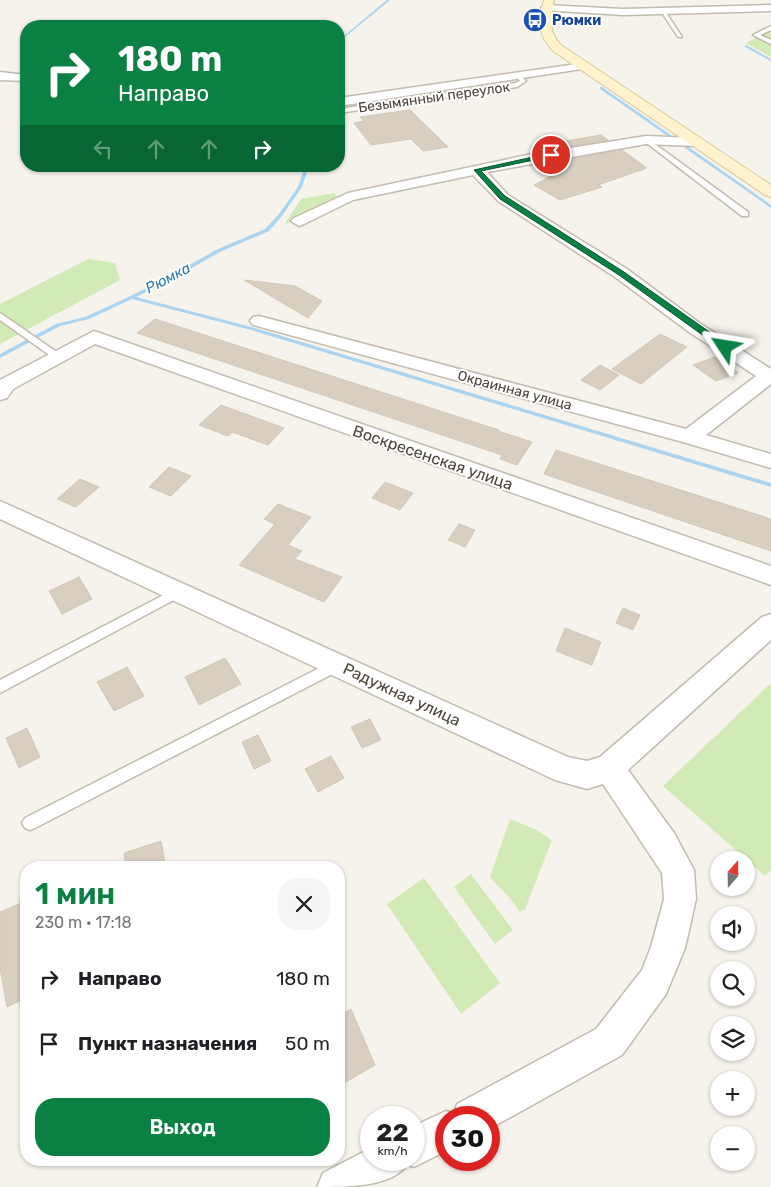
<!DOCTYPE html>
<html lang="ru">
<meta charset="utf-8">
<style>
body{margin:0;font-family:Rubik,sans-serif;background:#f6f6f6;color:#202124;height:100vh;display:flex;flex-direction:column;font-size:19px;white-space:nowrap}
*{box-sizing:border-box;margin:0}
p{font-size:16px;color:#757577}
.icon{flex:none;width:28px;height:28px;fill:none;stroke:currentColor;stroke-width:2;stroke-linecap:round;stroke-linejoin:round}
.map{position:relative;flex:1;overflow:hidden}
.details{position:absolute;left:20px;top:861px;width:325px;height:305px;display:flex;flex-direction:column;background:#fff;border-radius:20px;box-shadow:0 1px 4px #0004}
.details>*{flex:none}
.banner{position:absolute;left:20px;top:20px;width:325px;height:152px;border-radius:20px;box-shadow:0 1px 4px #0004;background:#0b8043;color:#fff;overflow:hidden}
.needle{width:32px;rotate:20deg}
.controls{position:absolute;left:710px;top:851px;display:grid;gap:10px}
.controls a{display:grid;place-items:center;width:45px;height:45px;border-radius:50%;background:#fff;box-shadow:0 1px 4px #0004;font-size:25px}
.speed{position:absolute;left:360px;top:1106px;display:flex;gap:10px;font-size:25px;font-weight:700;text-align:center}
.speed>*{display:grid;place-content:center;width:65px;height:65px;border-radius:50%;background:#fff;box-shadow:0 1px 4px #0004;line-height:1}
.speed small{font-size:12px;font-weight:400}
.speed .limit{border:8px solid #d22;background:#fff;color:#111}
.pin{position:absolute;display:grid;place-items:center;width:42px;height:42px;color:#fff;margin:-21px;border:2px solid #fff;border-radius:50%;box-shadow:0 1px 5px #0007}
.me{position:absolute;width:55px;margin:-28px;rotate:303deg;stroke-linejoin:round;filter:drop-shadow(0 0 4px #0008)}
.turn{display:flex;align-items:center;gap:18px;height:105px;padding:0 15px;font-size:22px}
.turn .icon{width:65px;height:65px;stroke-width:2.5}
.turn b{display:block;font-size:35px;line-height:42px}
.lanes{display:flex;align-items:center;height:48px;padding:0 15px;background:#0003;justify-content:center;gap:25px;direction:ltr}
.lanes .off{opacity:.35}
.round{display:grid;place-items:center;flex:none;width:52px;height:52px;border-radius:20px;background:#f6f6f6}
.overview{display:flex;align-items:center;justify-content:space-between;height:85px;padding:0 15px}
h1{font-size:30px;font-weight:600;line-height:38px;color:#0b8043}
.primary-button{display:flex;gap:10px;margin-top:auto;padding:10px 15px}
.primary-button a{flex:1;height:58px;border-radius:20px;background:#0b8043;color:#fff;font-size:20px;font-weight:600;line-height:58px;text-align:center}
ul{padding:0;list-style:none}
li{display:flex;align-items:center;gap:15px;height:65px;padding:0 15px}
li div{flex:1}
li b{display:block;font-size:19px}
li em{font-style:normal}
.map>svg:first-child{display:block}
</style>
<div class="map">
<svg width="771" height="1187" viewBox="0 0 771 1187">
<rect width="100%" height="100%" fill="#f6f3ec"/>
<!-- green -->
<g fill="#d2eab5">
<polygon points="771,30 771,57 746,43"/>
<polygon points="334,193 339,199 284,225 301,199"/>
<polygon points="88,259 115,263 120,280 0,344 0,304"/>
<polygon points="771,683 771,870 765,876 663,786"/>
<polygon points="510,819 535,829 552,840 525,909 519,912 514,903 490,877"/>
<polygon points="471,874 513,930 495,944 454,887"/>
<polygon points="424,878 500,983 461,1014 387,904"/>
</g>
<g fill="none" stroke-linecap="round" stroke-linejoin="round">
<!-- stream -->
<g fill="#a9d4f2" fill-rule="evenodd">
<polygon points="387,0 390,0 339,42 339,40"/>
<polygon points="746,45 771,59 771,61 745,47"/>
<polygon points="600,87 602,87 675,138 672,139 600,89"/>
<polygon points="685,146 687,146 771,205 771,208 685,148"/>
<polygon points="305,166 309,166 302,187 282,216 269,231 220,252 165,283 136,297 255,328 771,483 771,487 251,330 132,299 89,319 60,326 0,358 0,354 56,324 85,317 120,301 161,281 216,250 265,229 279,214 298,187"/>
</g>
</g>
<!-- building -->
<g fill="#d8cfc1" stroke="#d3c7b4">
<polygon points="410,110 448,147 423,151 411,139 371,145 354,123 364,121 360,117"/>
<polygon points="601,135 608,140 537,151 531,147"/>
<polygon points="622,150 647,168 598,185 602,187 560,200 534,185 559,172 550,163"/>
<polygon points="244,280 295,286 322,301 308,318"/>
<polygon points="155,319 499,430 498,431 532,442 517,465 500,459 502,455 137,333"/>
<polygon points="660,334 687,347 641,384 612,369"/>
<polygon points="715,357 738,373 716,381 693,365"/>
<polygon points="600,365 619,375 600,390 581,380"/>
<polygon points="221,405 284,428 268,445 232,432 228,436 199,425"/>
<polygon points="556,450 771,519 771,551 544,474"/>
<polygon points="169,467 191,476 171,496 149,487"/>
<polygon points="80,479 99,487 76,507 57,499"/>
<polygon points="385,482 413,493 400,510 372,498"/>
<polygon points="278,504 311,517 288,545 302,551 295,559 342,577 324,602 239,565 275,524 264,519"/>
<polygon points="459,524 475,530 465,547 448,540"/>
<polygon points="79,577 92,599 62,614 49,591"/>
<polygon points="623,608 640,615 633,630 616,623"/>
<polygon points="565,628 601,642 592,665 556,651"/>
<polygon points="225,658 241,684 199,705 185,677"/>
<polygon points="127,667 144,696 114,711 97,682"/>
<polygon points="370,719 381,740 362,748 351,727"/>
<polygon points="27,728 40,757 19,768 6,738"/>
<polygon points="258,735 271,761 254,769 242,742"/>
<polygon points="331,756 344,778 318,792 305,769"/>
<polygon points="161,841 166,868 126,868 124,853"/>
<polygon points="26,901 26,998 7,1007 0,968 0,912"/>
<polygon points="351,1009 375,1065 339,1086 339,1016"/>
</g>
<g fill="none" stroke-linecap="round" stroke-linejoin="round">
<!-- lane casing -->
<g stroke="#c2bbae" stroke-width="3">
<g id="lane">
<polygon points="661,11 665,11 682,37 678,37"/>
<polygon points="771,26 771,30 760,35 771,40 771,44 753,35"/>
<polygon points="520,75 526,81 517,87 339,113 339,109 515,83 520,81 517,77"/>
<polygon points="644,139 648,139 748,212 748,216 742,216 644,141"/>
<polygon points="0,313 61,355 61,359 55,359 0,320"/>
<polygon points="179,587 183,589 185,592 183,595 0,693 0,680"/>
<polygon points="339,658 344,660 346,664 344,668 35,828 30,830 25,828 22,823 25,818"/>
</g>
</g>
<!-- street casing -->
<g stroke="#c2bbae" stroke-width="3">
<g id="street">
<polygon points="546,5 623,9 771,5 771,11 623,15 542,10 541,8"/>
<polygon points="584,63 590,66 588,68 339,106 339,98"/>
<polygon points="0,72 26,75 26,81 0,80"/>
<polygon points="646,136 695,138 702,142 695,146 646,144 487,172 508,195 627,269 701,324 771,369 771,384 706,435 771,454 771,468 683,442 253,325 250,321 253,317 259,316 686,429 756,376 689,332 615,277 498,201 473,175 353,200 304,224 299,226 291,221 294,218 348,193 532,154"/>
<polygon points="94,331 771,566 771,585 95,344 13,389 7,398 0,400 0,380"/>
<path d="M0 501 568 757 587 761 600 757 762 617 771 614V640L628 770 674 833 694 870 696 899 685 948 666 994 622 1055 489 1129V1118H446V1151L414 1167 407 1164C394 1187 346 1187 317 1187L323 1173 371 1148V1160H414V1126L446 1111 454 1114 457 1104 596 1029 642 970 651 947 664 899 662 873 603 784 587 789 555 780 0 519Z"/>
</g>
</g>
<!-- secondary casing -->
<g stroke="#d6c79b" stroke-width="2">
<path id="secondary" d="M544 0H554C550 19 548 31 561 45L771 185V197L765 195 553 51C537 33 538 22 544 0Z"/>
</g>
<!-- lane -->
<use href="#lane" fill="#fff" fill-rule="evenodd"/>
<!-- street -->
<use href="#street" fill="#fff" fill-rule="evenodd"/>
<!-- secondary -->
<use href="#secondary" fill="#fff3cd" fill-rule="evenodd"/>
</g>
<!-- route -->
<polygon fill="#0b8043" stroke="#07532c" points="551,153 553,156 481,171 505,196 624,272 728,345 728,349 722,349 619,275 500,199 474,170"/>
<!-- icons -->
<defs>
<g id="bus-disc" transform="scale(1.25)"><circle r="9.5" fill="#1a4fb4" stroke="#fff"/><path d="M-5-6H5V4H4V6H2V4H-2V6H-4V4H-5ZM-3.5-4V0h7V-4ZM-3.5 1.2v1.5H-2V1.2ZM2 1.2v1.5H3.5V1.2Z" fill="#fff"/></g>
</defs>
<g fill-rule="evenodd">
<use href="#bus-disc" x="535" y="20"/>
</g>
<g text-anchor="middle" stroke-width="4" stroke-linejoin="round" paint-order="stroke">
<!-- far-transit labels -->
<g font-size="14" font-weight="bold" fill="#164399" stroke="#fff" text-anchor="start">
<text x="552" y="25">Рюмки</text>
</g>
<!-- far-street labels -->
<g font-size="14" fill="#4b4439" stroke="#fff">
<text transform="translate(434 97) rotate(-8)" y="5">Безымянный переулок</text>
<text transform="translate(515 390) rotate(15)" y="5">Окраинная улица</text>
</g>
<!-- far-water labels -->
<g font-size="15" font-style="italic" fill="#2e7ab2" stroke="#fff">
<text transform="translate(168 278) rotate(-28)" y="5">Рюмка</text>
</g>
<!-- street labels -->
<g font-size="16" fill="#4b4439" stroke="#fff">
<text transform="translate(433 457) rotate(19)" y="6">Воскресенская улица</text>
<text transform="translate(402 694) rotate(25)" y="6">Радужная улица</text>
</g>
</g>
</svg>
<div class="controls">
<a><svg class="needle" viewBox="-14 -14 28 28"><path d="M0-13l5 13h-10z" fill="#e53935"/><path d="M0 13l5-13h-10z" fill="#757577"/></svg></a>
<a><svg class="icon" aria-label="sound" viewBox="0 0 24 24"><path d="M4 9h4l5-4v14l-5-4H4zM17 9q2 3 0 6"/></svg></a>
<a><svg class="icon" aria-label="search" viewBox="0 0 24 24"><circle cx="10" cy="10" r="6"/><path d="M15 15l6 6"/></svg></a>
<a><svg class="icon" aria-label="layers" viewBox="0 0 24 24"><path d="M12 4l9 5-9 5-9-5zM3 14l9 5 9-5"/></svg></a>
<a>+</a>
<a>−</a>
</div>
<div class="speed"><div>22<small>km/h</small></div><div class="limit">30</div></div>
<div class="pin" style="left:551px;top:155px;background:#d93025"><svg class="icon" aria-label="arrive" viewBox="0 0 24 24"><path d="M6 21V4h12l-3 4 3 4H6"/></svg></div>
<svg class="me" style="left:725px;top:347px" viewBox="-20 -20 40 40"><path d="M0-17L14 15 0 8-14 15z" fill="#0b8043" stroke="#fff" stroke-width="4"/></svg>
<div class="banner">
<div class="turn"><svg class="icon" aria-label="right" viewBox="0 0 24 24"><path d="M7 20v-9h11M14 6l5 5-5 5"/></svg><div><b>180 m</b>Направо</div></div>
<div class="lanes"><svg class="icon off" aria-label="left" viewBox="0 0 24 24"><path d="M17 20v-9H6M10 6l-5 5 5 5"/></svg><svg class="icon off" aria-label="ahead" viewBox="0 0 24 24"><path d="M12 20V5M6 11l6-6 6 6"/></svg><svg class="icon off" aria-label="ahead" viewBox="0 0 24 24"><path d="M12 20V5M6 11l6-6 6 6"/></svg><svg class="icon" aria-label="right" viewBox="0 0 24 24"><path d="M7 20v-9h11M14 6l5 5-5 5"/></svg></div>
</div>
<section class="details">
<div class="overview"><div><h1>1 мин</h1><p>230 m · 17:18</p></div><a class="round"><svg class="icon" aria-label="close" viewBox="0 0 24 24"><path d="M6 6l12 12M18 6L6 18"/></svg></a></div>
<ul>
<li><svg class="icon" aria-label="right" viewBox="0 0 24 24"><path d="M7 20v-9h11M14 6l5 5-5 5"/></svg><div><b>Направо</b></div><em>180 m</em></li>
<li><svg class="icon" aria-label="arrive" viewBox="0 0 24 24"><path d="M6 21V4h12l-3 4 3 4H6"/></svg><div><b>Пункт назначения</b></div><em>50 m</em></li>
</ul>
<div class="primary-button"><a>Выход</a></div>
</section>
</div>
